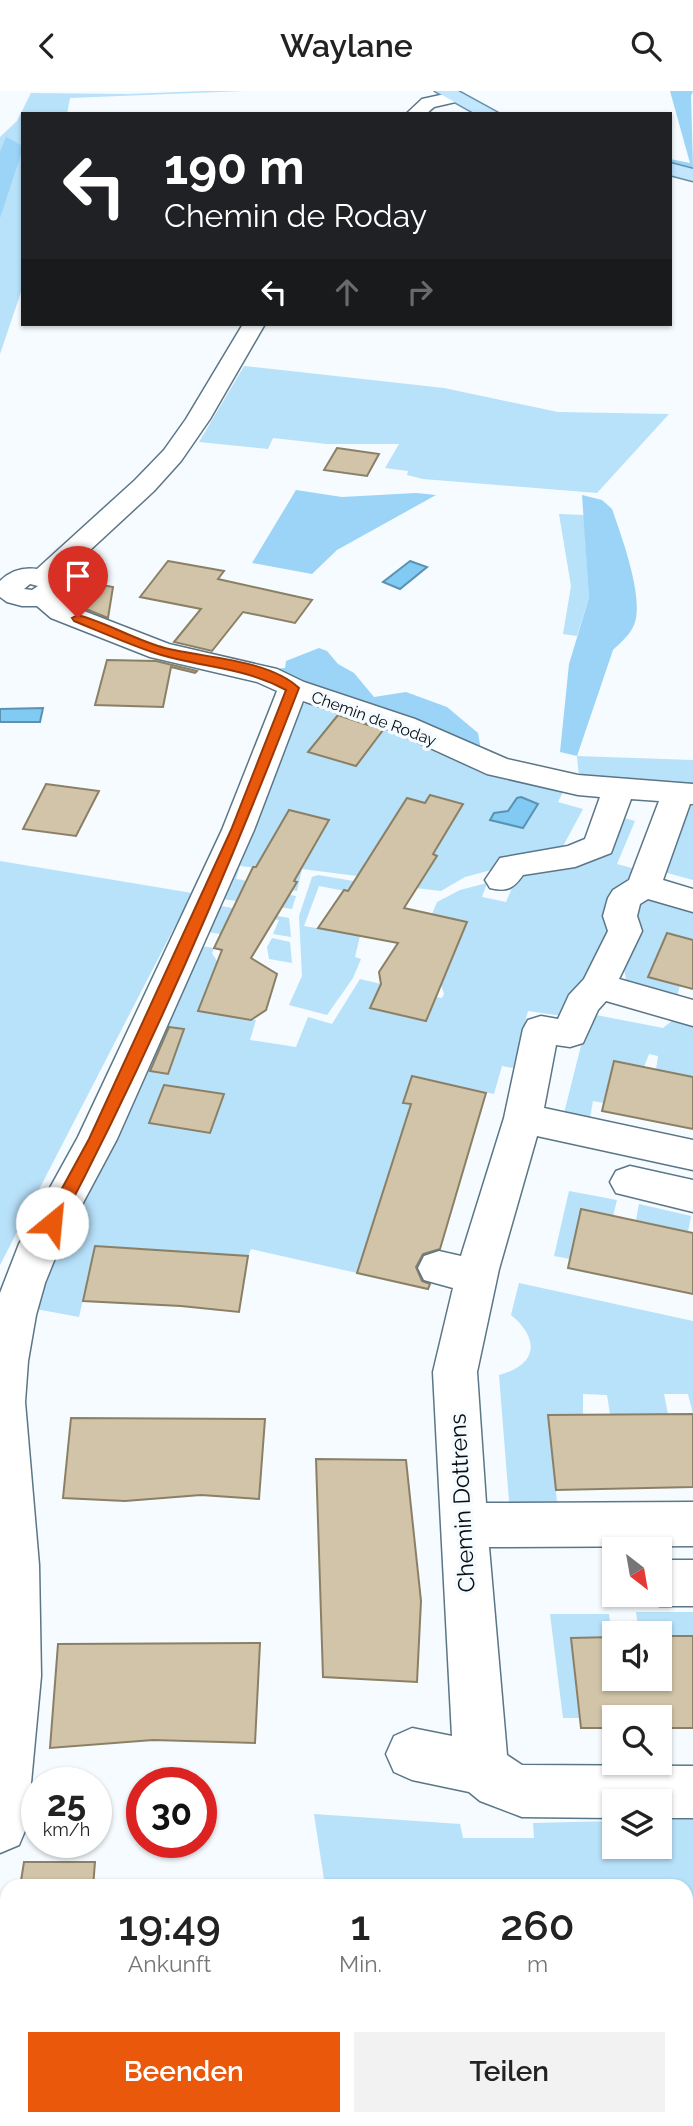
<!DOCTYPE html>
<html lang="de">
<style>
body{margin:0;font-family:Raleway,sans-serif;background:#f2f2f2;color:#222;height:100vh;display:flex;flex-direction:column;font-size:26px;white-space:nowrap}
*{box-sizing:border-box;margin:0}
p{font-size:23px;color:#767676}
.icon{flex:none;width:38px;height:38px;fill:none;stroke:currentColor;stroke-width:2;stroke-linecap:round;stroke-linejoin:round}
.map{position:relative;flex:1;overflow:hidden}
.sheet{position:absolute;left:0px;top:1788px;width:693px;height:247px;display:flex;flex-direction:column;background:#fff;border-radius:21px 21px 0 0;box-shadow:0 2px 5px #0004}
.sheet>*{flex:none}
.top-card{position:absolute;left:21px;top:21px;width:651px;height:214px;border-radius:0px;box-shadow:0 2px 5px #0004;background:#202124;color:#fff;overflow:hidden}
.needle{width:46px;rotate:149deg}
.tools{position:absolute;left:602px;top:1446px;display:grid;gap:14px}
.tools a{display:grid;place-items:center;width:70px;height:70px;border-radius:0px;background:#fff;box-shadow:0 2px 5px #0004;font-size:35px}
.speed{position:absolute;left:21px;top:1676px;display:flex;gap:14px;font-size:35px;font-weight:700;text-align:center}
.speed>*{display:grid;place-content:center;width:91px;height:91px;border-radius:50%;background:#fff;box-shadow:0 2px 5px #0004;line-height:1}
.speed small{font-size:18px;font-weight:400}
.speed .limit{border:10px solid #d22;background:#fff;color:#111}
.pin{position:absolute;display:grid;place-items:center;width:60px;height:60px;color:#fff;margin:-72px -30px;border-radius:50% 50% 50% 0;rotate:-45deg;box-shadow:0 0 7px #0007}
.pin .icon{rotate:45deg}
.me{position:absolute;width:77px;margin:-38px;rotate:28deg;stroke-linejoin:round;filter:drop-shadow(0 0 5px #0008)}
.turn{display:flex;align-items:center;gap:24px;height:147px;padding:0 28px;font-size:32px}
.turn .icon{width:91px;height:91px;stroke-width:2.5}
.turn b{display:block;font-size:49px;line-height:60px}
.lanes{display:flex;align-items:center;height:66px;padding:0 28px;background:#0003;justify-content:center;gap:35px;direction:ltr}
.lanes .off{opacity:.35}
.eta{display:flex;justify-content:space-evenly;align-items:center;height:119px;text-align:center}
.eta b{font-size:42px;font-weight:600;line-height:49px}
.cta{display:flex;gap:14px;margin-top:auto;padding:14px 28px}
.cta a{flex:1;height:80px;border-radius:0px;background:#ea580c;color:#fff;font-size:28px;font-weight:600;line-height:80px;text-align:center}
.cta a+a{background:#f2f2f2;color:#222}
header{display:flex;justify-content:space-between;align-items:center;height:91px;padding:0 28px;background:#fff;font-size:32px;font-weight:600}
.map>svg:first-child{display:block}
</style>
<header><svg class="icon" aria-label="back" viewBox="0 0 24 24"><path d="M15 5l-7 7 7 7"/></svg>Waylane<svg class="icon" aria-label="search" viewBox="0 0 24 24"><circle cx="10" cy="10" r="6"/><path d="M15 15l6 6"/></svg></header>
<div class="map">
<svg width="693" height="2035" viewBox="0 0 693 2035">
<rect width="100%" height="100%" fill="#f5fbfe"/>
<!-- green -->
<g fill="#b8e1fa" fill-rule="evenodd">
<polygon points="205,0 244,0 70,7 67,23 23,23 23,55 6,47 0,60 0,46 17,30 31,2 128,3"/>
<polygon points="23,58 23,195 0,263 0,128"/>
<polygon points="244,275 444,297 558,321 669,323 597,402 423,388 407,384 408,380 385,377 399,353 327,353 273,347 268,358 199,351"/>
<polygon points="559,423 584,424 589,507 577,545 563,543 571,495"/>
<path d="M309 612 392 636 497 684 563 701 558 711 583 718 562 757 507 768 491 779 465 786 441 800 407 796 408 787 422 789 437 765 433 763 454 728 402 714 370 765 373 787 302 778 297 800 282 798 287 780 240 775 236 788C258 791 275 802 296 805L292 818 222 808 294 615Z"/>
<polygon points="577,665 693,669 693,694 579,686"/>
<polygon points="691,715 693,715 693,789 664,781"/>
<polygon points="621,726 635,730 617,773 639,779 612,845 585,892 567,908 562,925 528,920 513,977 502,975 494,1003 412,986 403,1012 411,1013 357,1182 251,1158 248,1165 95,1155 79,1226 36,1218 42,1193 201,855 214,857 212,862 218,872 199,920 256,929 250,949 296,956 308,926 332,933 360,888 381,893 370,916 426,929 432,916 430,905 442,907 444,903 441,894 467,831 432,823 437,811 460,799 487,792 482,806 506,811 517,785 589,768"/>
<polygon points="0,770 192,802 0,1174"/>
<path d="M318 784 365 792 374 847 360 845 355 866 361 868 353 887 327 924 289 914 302 885 299 825 312 786ZM319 795 356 802 359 844 304 835Z"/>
<path d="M654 807 693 818V849L667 842 680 894 676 910 627 892C619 864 627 834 641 808Z"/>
<polygon points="221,815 289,827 291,846 273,843 279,829 232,820 220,843 208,841"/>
<polygon points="272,847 290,851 292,872 269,868 267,856"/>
<polygon points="596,924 663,937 673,929 693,930 693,986 656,979 658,965 649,963 644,976 604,1012 593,1010 589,1032 563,1026 588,927"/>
<polygon points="569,1100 617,1109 613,1125 581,1118 570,1168 554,1165"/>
<polygon points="639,1113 691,1125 688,1141 636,1129"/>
<path d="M519 1192 693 1230V1323L688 1303H664L668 1323H610L607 1304 583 1303V1324L549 1327 558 1422 510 1423 499 1284C538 1274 540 1248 511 1224Z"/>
<polygon points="636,1521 693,1521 693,1545 639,1542"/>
<polygon points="550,1523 609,1523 612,1546 571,1547 580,1627 563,1627"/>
<polygon points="314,1723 460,1733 463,1747 534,1747 533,1732 614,1730 614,1755 660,1755 660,1729 693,1728 693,2035 360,2035 359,2028 686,2028 686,1796 325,1795"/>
</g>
<!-- forest -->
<g fill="#9bd4f6">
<polygon points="670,0 693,0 691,5 693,77 670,71 670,68 690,72"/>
<polygon points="6,46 23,55 23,58 0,128 0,60"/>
<polygon points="296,399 342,406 416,402 436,404 337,459 312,483 252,472"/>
<path d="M582 404 602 409 612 418C621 444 645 508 634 534 630 544 621 551 613 559L577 665 560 661 569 573 589 507Z"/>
<polygon points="319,557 327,560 338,573 354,582 374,606 406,601 447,616 478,642 481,659 271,578 285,577 286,570"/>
</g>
<!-- water -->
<g fill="#80caf4" stroke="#5b92b1" stroke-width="2">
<polygon points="410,470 427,476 400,498 383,491"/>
<polygon points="43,617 40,631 0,631 0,618"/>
<polygon points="521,706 538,713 523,737 490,729 494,722 508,720 517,707"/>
</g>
<!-- building -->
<g fill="#d1c4a8" stroke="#8b8065" stroke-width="2">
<polygon points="337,357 379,363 367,385 324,379"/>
<polygon points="168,470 224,480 218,488 312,509 295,532 243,521 212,560 174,551 201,518 140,506"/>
<polygon points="76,489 113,496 108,527 71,512"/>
<polygon points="107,569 156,570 197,580 195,582 171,576 163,616 95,614"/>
<polygon points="338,624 383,639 356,675 308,661"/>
<polygon points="46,693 99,700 76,745 23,738"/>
<polygon points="430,704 463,713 433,763 437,765 404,817 467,831 426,930 370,917 381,893 379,881 398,852 318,837 344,799 348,800 407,707 425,712"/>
<polygon points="289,719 329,729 294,790 297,791 251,867 277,883 266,919 251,929 198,920 222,859 214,857 253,776 256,776"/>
<polygon points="667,842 693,849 693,898 648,886"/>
<polygon points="169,936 184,938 168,983 150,980"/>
<polygon points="614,970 693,986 693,1038 602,1020"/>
<polygon points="412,985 486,1002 440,1158 423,1163 416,1176 422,1190 430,1193 428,1198 357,1182 411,1013 403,1012"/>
<polygon points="164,994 224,1003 210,1042 149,1032"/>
<polygon points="581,1118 693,1142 693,1203 568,1177"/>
<polygon points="95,1155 248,1165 239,1221 181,1215 83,1210"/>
<polygon points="693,1323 693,1396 556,1399 548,1324"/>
<polygon points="71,1327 265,1328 259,1408 201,1404 125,1410 63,1407"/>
<polygon points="316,1368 406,1369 421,1510 417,1591 323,1586"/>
<polygon points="660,1545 693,1545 693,1637 660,1637 660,1626 614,1626 614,1637 581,1637 571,1547 614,1546 614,1587 660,1587"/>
<polygon points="260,1552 255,1652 153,1649 50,1657 58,1553"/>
<polygon points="24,1771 95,1771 93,1796 20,1796"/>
</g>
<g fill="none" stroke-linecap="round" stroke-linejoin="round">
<!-- minor casing -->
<g stroke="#5b7686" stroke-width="3">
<g id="minor">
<polygon points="454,1 463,6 460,10 434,16 426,23 406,23 422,8"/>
<path d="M243 233H265L210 328 181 370 154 400 61 486 66 493 59 505 71 515 169 553 277 578 304 591 415 628 507 668 578 684 693 693V713H690L663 789 693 798V821L648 808 640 813 637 825 642 840 619 888 693 909V935L606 910 598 919 583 952 570 956 556 954 544 1017 693 1049V1079L537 1045 499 1178 477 1281 486 1412 693 1411V1455L489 1456 507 1664 522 1674 693 1675V1727H660V1710H614V1727L522 1726 480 1710 469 1701 412 1689 394 1681 386 1663 394 1645 412 1637 452 1645 433 1281 453 1197 424 1189 418 1177 424 1165 439 1160 461 1165 504 1027 523 938 528 929 541 925 558 928 569 904 584 888 608 840 603 825 608 807 613 799 629 789 659 710 631 708 611 762 575 776 523 784C513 798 507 801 490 797L485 789 500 767 568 755 585 748 600 706 578 704 487 683 393 640 303 610 254 739 117 1048 60 1155 45 1192 36 1224 28 1270 25 1311 39 1474 41 1585 27 1735 19 1754 0 1762V1202L19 1153 78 1046 222 739 277 600 257 591 150 566 51 527 37 515H22L7 511 0 506V490C10 480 23 476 37 478L135 389 164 359 186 328ZM30 493 38 495 32 499 24 498Z"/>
<polygon points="630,1075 693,1089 693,1121 616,1102 610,1091 616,1080"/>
<polygon points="660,1469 693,1469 693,1515 660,1515 643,1508 641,1503 660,1503"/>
</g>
</g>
<!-- major casing -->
<g stroke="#6590aa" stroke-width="3">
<g id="major">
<polygon points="435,0 458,0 500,23 476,23"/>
<polygon points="670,72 693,78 693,90 670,84"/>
</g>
</g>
<!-- minor -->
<use href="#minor" fill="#fff" fill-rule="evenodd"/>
<!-- major -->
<use href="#major" fill="#c1e6fd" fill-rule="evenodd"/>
</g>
<!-- route -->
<path fill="#ea580c" stroke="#983908" stroke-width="2" d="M78 524C108 532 135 549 165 557 204 567 268 568 299 597 228 781 150 963 58 1137H46L43 1132 89 1048 231 739 286 599C241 575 201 577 155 562 128 553 101 541 74 530L72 527Z"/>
<g text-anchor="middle" stroke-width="7" stroke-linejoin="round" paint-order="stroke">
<!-- far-street labels -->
<g font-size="16" fill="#050e14" stroke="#f5fbfe">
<text transform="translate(374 627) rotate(20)" y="6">Chemin de Roday</text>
</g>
<!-- near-street labels -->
<g font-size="23" fill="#050e14" stroke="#f5fbfe">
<text transform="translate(462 1412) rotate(-93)" y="8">Chemin Dottrens</text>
</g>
</g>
</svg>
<div class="tools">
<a><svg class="needle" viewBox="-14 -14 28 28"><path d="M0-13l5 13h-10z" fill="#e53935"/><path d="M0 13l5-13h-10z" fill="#767676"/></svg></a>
<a><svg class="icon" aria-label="sound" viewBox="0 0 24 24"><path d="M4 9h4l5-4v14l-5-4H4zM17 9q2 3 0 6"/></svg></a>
<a><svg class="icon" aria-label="search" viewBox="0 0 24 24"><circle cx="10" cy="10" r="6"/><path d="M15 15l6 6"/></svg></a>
<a><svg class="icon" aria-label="layers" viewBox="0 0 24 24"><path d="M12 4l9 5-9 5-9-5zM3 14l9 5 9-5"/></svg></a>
</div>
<div class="speed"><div>25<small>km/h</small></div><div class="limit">30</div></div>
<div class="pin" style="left:78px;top:527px;background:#d93025"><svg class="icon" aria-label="arrive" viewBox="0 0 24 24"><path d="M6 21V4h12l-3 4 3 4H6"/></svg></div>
<svg class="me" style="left:52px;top:1132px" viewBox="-20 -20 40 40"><circle r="19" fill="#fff"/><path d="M0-13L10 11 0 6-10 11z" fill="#ea580c"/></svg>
<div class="top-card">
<div class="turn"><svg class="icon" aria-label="left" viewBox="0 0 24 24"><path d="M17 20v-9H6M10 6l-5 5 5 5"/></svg><div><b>190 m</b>Chemin de Roday</div></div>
<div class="lanes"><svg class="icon" aria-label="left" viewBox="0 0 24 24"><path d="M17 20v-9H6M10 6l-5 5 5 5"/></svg><svg class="icon off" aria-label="ahead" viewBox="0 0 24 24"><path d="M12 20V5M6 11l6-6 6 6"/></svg><svg class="icon off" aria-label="right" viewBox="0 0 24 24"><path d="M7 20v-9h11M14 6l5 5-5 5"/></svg></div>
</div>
<section class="sheet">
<div class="eta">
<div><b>19:49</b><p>Ankunft</p></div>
<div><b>1</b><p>Min.</p></div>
<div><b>260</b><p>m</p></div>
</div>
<div class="cta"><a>Beenden</a><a>Teilen</a></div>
</section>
</div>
